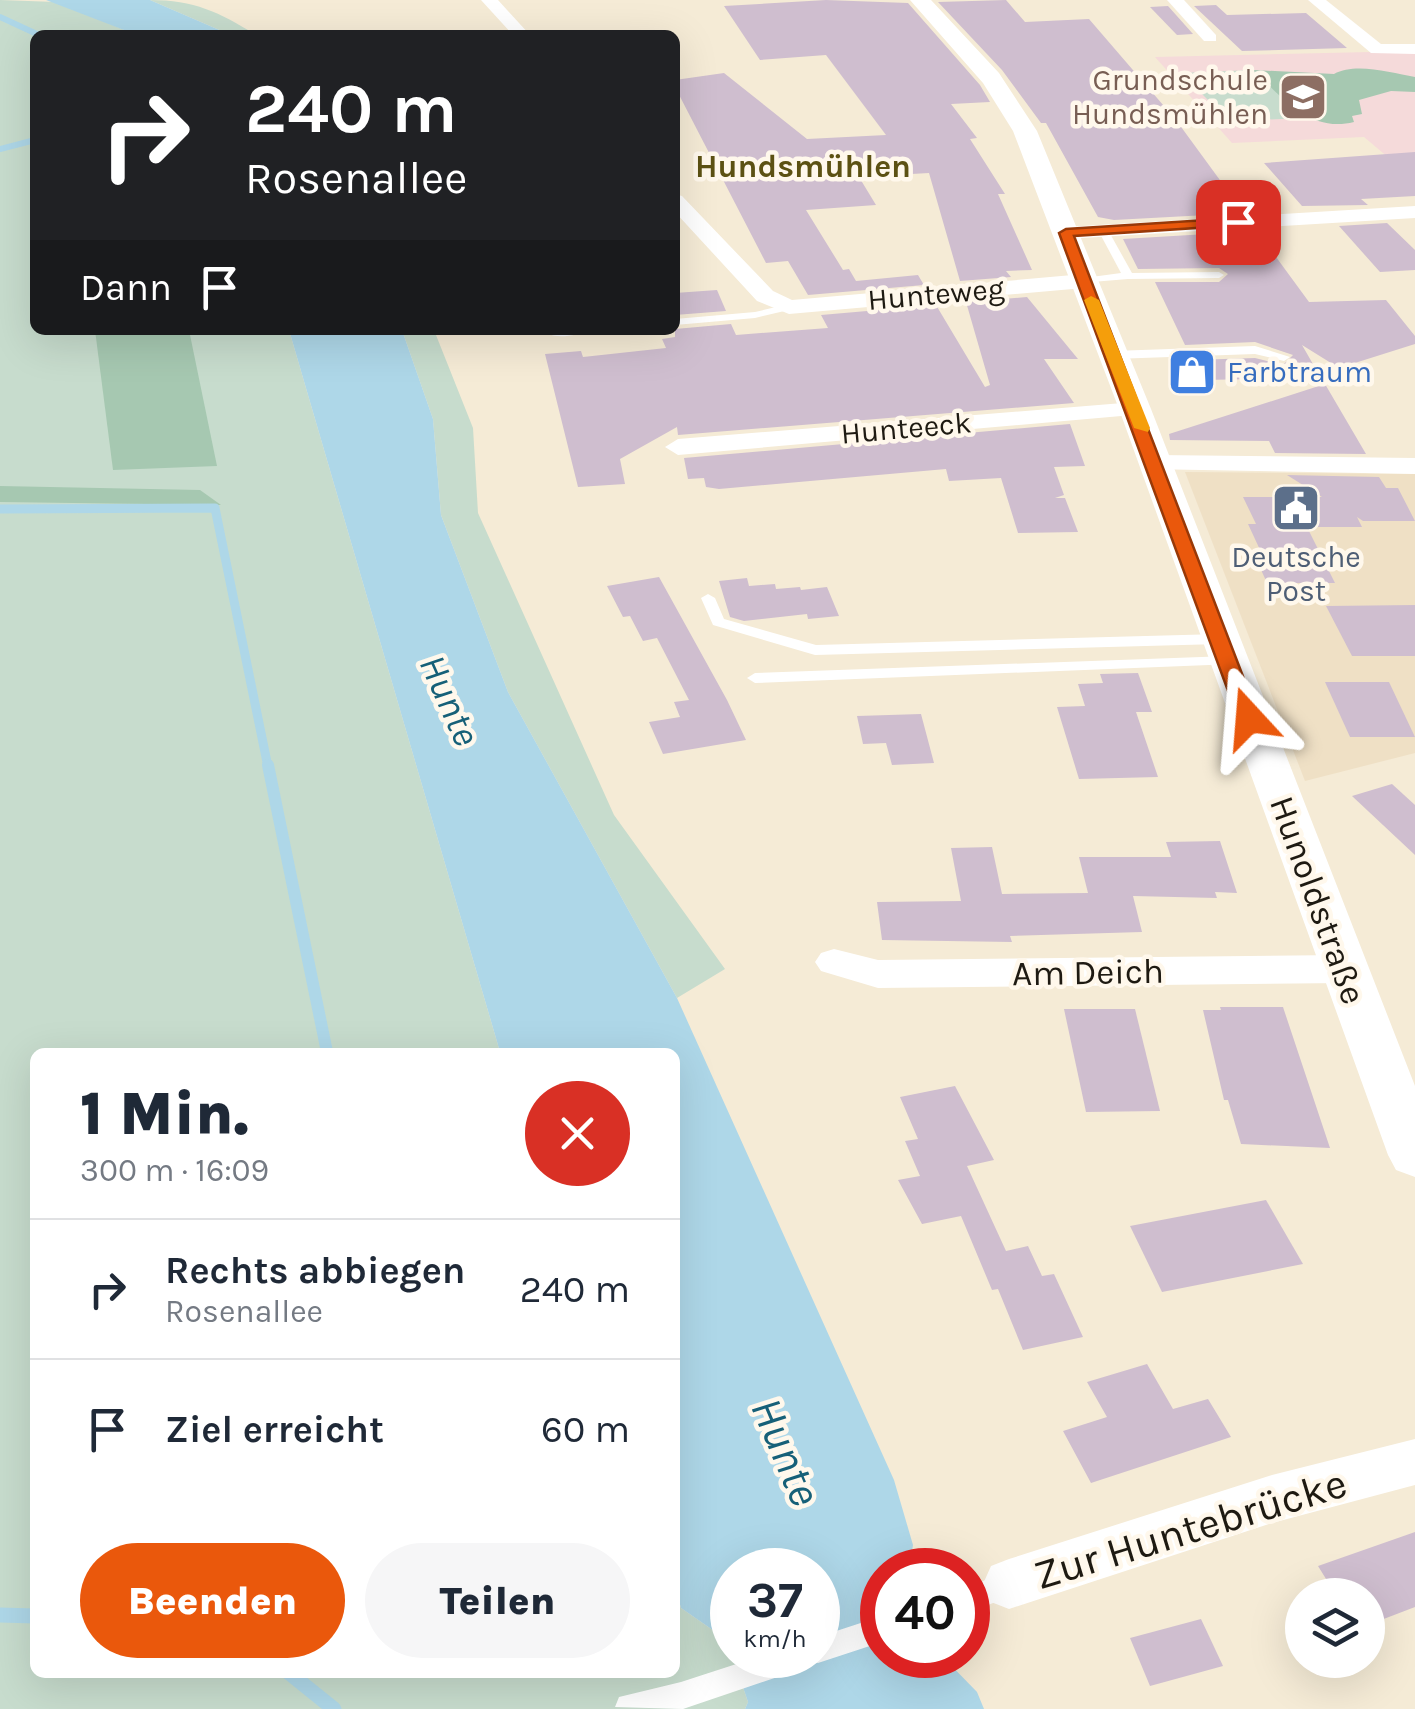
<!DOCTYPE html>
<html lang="de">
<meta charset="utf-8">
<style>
body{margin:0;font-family:Karla,sans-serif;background:#f6f6f7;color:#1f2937;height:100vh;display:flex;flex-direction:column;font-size:38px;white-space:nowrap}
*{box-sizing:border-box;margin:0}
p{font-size:32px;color:#747a83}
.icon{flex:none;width:55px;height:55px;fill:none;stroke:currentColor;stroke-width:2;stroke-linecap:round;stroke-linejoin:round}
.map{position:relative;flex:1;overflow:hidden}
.side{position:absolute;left:30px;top:1048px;width:650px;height:630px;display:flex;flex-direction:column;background:#fff;border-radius:15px;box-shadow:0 10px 40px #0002}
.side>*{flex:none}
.hud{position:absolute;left:30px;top:30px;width:650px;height:305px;border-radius:15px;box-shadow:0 10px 40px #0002;background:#202124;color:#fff;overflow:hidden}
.controls{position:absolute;left:1285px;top:1578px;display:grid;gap:20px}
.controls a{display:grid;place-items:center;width:100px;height:100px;border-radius:50%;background:#fff;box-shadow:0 10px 40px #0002;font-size:50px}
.speed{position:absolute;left:710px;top:1548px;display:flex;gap:20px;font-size:50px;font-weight:700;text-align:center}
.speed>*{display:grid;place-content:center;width:130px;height:130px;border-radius:50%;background:#fff;box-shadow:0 10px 40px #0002;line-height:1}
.speed small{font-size:25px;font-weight:400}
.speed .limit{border:15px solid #d22;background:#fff;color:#111}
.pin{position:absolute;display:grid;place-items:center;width:85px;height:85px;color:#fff;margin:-42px;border-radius:20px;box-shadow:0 5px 15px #0006}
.me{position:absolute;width:110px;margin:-55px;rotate:341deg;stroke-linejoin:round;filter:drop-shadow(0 0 8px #0008)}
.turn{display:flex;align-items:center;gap:35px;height:210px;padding:0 50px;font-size:45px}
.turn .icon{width:130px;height:130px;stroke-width:2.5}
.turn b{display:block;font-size:70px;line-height:85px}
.then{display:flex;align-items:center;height:95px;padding:0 50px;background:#0003;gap:20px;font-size:38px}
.round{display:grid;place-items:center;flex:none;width:105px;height:105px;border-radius:52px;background:#f6f6f7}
.headline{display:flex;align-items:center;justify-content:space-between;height:170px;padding:0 50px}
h1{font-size:60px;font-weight:800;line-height:75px}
.action{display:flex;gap:20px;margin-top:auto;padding:20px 50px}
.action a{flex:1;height:115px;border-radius:60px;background:#ea580c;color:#fff;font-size:40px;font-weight:800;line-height:115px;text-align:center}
.action a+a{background:#f6f6f7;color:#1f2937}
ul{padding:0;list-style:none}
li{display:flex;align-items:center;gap:30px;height:140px;padding:0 50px;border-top:2px solid #e0e1e3}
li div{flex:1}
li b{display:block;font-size:38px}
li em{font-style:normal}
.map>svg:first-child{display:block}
</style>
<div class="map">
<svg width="1415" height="1709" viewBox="0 0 1415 1709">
<rect width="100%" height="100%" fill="#f5ebd6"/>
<!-- built -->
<polygon fill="#efe0c5" points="1185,472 1415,474 1415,753 1305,781"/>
<!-- education -->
<polygon fill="#f5dada" points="1415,51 1415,180 1364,137 1232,143 1155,57"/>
<!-- green -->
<g fill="#c7dccd">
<polygon points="0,0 56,2 137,35 35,35 35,330 289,330 500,1052 35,1052 35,1672 675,1672 675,1589 681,1608 727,1640 748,1702 745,1709 0,1709"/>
<path d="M150 0C194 0 219 12 256 35H231Z"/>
<polygon points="1253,70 1305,118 1229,121 1181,73"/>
<polygon points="402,330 434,330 473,428 478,513 614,815 725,969 677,998 508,692 441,515 433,419"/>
</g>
<!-- forest -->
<g fill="#a6c8b1">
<path d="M1253 70 1334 74C1356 62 1391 73 1415 77V92L1391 91 1359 100 1362 114 1352 116 1354 122C1310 133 1283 98 1253 70Z"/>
<polygon points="95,330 189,330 217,466 113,470"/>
<polygon points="0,486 200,490 221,505 0,502"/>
</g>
<!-- water -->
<g fill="#aed7e8" fill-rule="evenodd">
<polygon points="46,0 150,0 231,35 137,35"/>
<path d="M289 330H402L433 419 441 515 508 692 677 998 894 1480 913 1545 909 1570H882V1655H941L977 1692 984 1709H745L748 1702 727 1640 681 1608 675 1588V1052H500ZM732 1570H818V1655H732Z"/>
</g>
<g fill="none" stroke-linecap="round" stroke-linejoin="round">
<!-- stream-far3 -->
<g stroke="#aed7e8" stroke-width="6">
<polyline points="0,17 39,35"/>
<polyline points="0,149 35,140"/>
</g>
<!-- stream-far2 -->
<polyline stroke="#aed7e8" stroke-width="9" points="0,509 215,508 268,767"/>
<!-- stream-far1 -->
<polyline stroke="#aed7e8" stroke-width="12" points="268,765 327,1052"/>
<!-- stream -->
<g stroke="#aed7e8" stroke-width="15">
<polyline points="0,1615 35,1616"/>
<polyline points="288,1672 334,1709"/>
</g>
</g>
<!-- building -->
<g fill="#cfbecf">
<polygon points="826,0 908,3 980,85 990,102 951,104 977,138 970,139 1005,194 998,194 1032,270 1006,271 1011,277 960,281 929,173 859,177 876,205 806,210 843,270 849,269 856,281 918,275 924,285 808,295 788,261 766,263 675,87 675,80 724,73 807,139 886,135 826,55 760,60 724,6"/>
<polygon points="1006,0 1025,22 1089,19 1176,120 1244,213 1114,220 1098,217 1046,123 1041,123 1002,70 938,2"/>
<polygon points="1216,5 1227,15 1306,13 1347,48 1242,51 1194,6"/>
<polygon points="1168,6 1193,34 1177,35 1150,7"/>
<polygon points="1415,152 1415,196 1361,199 1368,205 1302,206 1264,163"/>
<polygon points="1387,223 1415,250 1415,270 1380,272 1339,226"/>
<polygon points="1257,231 1309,302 1386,300 1415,336 1415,344 1339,368 1302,345 1321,378 1202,380 1193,360 1255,358 1283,365 1293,355 1255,342 1185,345 1155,282 1219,282 1228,274 1219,268 1138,269 1123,239"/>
<polygon points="717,290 726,311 675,315 675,293"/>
<polygon points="1027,297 1078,359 1044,359 1074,403 678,435 677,427 620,459 625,484 578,487 545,354 581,351 583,357 666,348 662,339 675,337 675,329 731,324 736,335 828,328 821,315 936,305 985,387 990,385 966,302"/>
<polygon points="1325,384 1366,454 1275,453 1269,441 1170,440 1169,434"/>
<polygon points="1070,424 1085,466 1054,467 1064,495 1055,498 1065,498 1078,532 1018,533 1001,478 949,481 946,469 719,489 706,487 704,478 688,479 684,458"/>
<polygon points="1287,475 1379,477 1386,488 1398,488 1415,521 1363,521 1357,517 1362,527 1307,527 1335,583 1267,583 1253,552 1261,552 1248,524 1256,524 1243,497 1322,497"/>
<polygon points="659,577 727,700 746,740 663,754 649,722 680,717 674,702 689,700 657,638 643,641 630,616 623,617 607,586"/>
<polygon points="747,578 749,586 775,584 776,589 800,587 801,590 827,587 839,616 808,619 807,614 744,621 730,617 719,581"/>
<polygon points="1415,605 1415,656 1352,656 1326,606"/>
<polygon points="1138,673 1152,712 1136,712 1158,777 1079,779 1057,707 1085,706 1078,684 1103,683 1100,674"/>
<polygon points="1325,682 1389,682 1415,737 1350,737"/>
<polygon points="921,714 934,763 892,765 886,743 863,744 857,716"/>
<polygon points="1392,784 1415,805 1415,855 1352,796"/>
<polygon points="1220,841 1237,893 1215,892 1217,898 1133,896 1142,932 1010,936 1012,942 882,940 877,902 961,901 951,848 992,847 1002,894 1088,893 1079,857 1171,857 1166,842"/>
<polygon points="1220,1007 1283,1007 1330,1148 1241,1144 1228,1100 1224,1100 1203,1010 1221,1010"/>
<polygon points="1064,1009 1135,1009 1160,1111 1086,1112"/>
<polygon points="955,1086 994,1160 967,1166 1006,1251 1028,1246 1042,1276 1054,1274 1083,1337 1023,1350 998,1289 992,1290 961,1216 922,1224 898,1180 920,1176 905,1141 918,1139 900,1097"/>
<polygon points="1266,1200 1303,1264 1162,1292 1130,1226"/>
<polygon points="1147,1364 1173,1409 1208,1399 1231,1437 1091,1483 1063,1431 1107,1417 1087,1382"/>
<polygon points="1415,1532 1415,1607 1368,1625 1368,1595 1336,1595 1318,1566"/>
<polygon points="1201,1619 1223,1666 1150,1686 1130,1638"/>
</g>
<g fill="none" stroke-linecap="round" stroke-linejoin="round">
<!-- service -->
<g fill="#fff" fill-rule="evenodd">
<polygon points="1103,227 1108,230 1132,273 1219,272 1224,275 1219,278 1128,279 1080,283 1079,281 1084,278 1121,273 1098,230"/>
<polygon points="789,304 793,305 793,309 755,318 675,325 675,319 755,312"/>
<path d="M587 330C578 336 556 339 547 333L551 330Z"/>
<polygon points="1255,346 1290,357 1284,361 1255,354 1113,359 1107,355 1113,351"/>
<polygon points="708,594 715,598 724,619 816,645 1220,634 1228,639 1220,644 815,655 713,625 701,598"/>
<polygon points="1229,656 1234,658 1237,661 1234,664 755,683 747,678 755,673"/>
<polygon points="1009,1571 1018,1575 1022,1584 1018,1593 968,1613 968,1587"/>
<polygon points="882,1616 882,1642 818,1663 814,1662 804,1668 683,1709 615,1707 619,1697 681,1682 764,1655 818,1655 818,1637"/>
</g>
<!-- minor -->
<g fill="#fff" fill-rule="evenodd">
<polygon points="481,0 498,0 530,35 513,35"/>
<polygon points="1167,0 1184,0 1216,35 1216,41 1204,41"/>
<polygon points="1308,0 1326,0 1381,44 1415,44 1415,54 1371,53"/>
<polygon points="675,194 682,196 773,291 792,300 1084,274 1095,281 1084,288 789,314 757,301 675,212"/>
<polygon points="1415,206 1415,218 1066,239 1056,233 1066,227"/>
<polygon points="1135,402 1147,409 1144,414 678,455 665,447 678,439"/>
<polygon points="1155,455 1415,458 1415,474 1146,469 1142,463"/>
<polygon points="834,949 878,960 1343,955 1356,959 1362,969 1356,979 1343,983 878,988 821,971 815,962 821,953"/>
<polygon points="1415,1439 1415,1485 1272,1523 1009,1609 991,1602 983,1584 991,1566 1009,1559 1272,1475"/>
</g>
<!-- tertiary -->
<polygon fill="#fff" fill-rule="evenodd" points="910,0 931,0 999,73 1037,131 1151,409 1415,1086 1415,1177 1396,1170 1388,1155 1119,409 1013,131 983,83"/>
</g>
<!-- route -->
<polygon fill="#ea580c" stroke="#983908" stroke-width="2.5" points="1238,218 1242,219 1242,225 1074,236 1259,718 1249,724 1238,718 1059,233 1066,229"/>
<!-- slow -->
<polygon fill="#f59e0b" points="1091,296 1099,300 1150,428 1148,432 1134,428 1084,300"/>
<!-- icons -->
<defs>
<g id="school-square" transform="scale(2.5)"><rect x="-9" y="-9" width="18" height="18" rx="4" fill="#8d6e63" stroke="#fff8ec"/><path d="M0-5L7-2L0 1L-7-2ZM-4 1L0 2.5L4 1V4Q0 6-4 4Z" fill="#fff"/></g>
<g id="shop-square" transform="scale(2.5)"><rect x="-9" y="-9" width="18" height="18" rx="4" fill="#3f7fe0" stroke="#fff8ec"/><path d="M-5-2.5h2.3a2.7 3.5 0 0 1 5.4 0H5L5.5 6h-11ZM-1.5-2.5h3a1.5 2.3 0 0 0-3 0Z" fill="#fff"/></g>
<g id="civic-square" transform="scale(2.5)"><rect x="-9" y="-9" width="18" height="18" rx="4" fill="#5c6f8a" stroke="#fff8ec"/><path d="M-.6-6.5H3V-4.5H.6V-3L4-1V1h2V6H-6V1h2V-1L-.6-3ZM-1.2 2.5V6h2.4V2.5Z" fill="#fff"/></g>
</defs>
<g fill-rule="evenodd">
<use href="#school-square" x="1303" y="97"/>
<use href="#shop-square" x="1192" y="372"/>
<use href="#civic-square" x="1296" y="508"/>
</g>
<g text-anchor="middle" stroke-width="9" stroke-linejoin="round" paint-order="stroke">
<!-- far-education labels -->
<g font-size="30" fill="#785e54" stroke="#fff8ec" text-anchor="end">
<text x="1268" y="90">Grundschule<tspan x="1268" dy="34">Hundsmühlen</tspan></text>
</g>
<!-- far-street labels -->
<g font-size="30" fill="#1e1a12" stroke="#fff8ec">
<text transform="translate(936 294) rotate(-5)" y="10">Hunteweg</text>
<text transform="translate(906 428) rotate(-5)" y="10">Hunteeck</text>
</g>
<!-- far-shop labels -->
<g font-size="30" fill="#366cbe" stroke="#fff8ec" text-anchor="start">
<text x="1227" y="382">Farbtraum</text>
</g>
<!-- far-service labels -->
<g font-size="30" fill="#4e5e75" stroke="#fff8ec">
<text x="1296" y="567">Deutsche<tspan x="1296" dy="34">Post</tspan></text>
</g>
<!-- far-quarter labels -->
<g font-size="32" font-weight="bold" fill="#5c5113" stroke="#fff8ec">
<text x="803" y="177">Hundsmühlen</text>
</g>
<!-- street labels -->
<g font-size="35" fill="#1e1a12" stroke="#fff8ec">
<text transform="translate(1318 900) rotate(70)" y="12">Hunoldstraße</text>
<text transform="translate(1088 972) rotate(-1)" y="12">Am Deich</text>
</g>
<!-- water labels -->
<g font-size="38" font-style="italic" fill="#166078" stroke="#fff8ec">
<text transform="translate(450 700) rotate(66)" y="13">Hunte</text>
</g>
<!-- near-street labels -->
<g font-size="42" fill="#1e1a12" stroke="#fff8ec">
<text transform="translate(1190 1528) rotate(-17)" y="15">Zur Huntebrücke</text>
</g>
<!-- near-water labels -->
<g font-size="45" font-style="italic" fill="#166078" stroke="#fff8ec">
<text transform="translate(787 1451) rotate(67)" y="16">Hunte</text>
</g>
</g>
</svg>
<div class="controls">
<a><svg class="icon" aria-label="layers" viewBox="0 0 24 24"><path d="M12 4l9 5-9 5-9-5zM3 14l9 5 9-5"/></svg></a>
</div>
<div class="speed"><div>37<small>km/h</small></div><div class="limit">40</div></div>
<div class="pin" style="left:1238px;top:222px;background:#d93025"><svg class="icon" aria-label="arrive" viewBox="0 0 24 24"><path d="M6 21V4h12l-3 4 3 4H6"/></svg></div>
<svg class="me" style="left:1249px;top:718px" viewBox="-20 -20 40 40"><path d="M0-17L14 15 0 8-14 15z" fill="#ea580c" stroke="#fff" stroke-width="4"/></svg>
<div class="hud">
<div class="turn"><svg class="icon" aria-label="right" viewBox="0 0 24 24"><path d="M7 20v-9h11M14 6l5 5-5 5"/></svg><div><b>240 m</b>Rosenallee</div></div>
<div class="then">Dann<svg class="icon" aria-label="arrive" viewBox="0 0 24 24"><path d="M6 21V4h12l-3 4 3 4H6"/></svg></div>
</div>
<section class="side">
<div class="headline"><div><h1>1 Min.</h1><p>300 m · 16:09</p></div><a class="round" style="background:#d93025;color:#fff"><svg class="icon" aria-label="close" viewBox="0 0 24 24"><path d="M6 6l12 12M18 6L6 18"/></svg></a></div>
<ul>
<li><svg class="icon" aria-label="right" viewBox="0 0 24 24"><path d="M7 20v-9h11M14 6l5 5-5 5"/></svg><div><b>Rechts abbiegen</b><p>Rosenallee</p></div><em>240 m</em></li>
<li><svg class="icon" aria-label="arrive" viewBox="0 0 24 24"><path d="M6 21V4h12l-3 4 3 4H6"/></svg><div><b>Ziel erreicht</b></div><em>60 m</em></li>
</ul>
<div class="action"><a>Beenden</a><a>Teilen</a></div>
</section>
</div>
